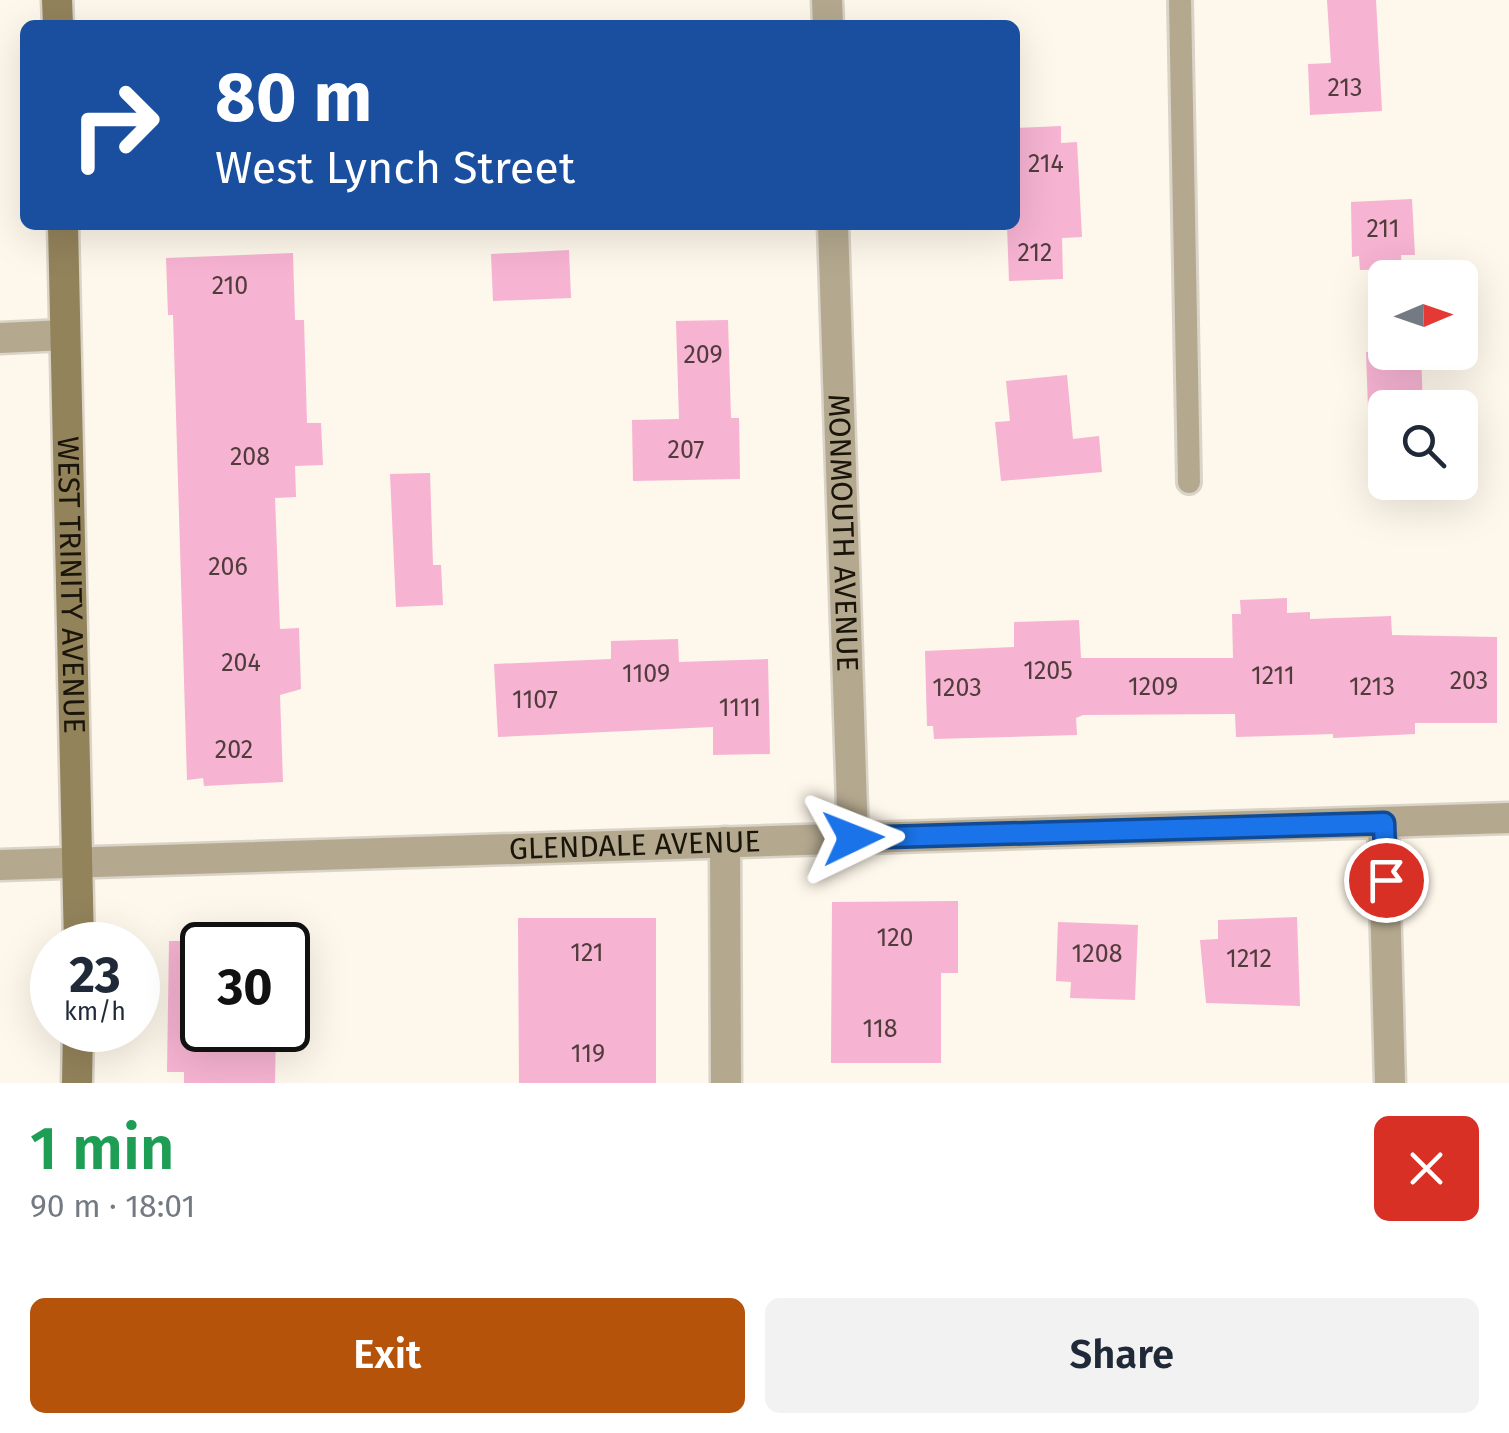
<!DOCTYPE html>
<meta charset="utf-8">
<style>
body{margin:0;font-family:"Fira Sans",sans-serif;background:#f2f2f3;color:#1f2937;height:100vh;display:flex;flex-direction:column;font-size:38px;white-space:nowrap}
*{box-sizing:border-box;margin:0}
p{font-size:32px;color:#747a83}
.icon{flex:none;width:55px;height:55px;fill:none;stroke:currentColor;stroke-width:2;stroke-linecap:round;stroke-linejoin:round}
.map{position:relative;height:1083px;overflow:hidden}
.sheet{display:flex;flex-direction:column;background:#fff;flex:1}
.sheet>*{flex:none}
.hud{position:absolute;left:20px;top:20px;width:1000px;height:210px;border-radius:15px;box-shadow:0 10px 40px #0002;background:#1a4fa0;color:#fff;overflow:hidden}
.needle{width:65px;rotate:88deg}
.fabs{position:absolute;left:1368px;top:260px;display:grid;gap:20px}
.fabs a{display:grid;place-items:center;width:110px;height:110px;border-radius:15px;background:#fff;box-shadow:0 10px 40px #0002;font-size:50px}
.speed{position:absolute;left:30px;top:922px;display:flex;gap:20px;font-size:50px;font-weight:700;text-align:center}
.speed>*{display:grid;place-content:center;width:130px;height:130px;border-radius:50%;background:#fff;box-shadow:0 10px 40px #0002;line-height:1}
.speed small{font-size:25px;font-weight:400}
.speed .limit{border:5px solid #111;border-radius:15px;background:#fff;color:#111}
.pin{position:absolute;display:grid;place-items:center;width:85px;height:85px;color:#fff;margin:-42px;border:5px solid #fff;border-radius:50%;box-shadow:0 2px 10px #0007}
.me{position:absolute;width:110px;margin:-55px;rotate:88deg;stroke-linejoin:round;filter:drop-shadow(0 0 8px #0008)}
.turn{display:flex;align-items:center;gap:35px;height:210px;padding:0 30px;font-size:45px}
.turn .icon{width:130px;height:130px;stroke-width:2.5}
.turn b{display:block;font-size:70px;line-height:85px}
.round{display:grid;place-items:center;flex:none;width:105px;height:105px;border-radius:15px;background:#f2f2f3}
.head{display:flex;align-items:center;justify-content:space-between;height:170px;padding:0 30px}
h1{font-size:60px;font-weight:600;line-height:75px;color:#1e9e55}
.action{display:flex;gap:20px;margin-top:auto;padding:20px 30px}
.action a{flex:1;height:115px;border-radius:15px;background:#b45309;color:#fff;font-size:40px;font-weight:600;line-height:115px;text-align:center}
.action a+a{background:#f2f2f3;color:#1f2937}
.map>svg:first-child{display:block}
</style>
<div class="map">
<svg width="1509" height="1083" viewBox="0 0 1509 1083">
<rect width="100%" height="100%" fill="#fef7eb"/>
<!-- building -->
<g fill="#f6b3d2">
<polygon points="1327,0 1376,0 1382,111 1310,115 1308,64 1331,63"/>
<polygon points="1061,126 1061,143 1077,142 1082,237 1062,238 1063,279 1009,281 1007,226 1015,225 1015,128"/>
<polygon points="1412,199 1415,255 1401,255 1402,269 1360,270 1359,256 1352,257 1351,202"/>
<polygon points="569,250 571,298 493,301 491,254"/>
<polygon points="293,253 295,320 304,320 307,423 321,423 323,465 295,466 296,497 275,498 280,629 299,628 301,689 280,695 283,782 204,786 203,778 187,780 173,315 168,315 166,258"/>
<polygon points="728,320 731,418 739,418 740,479 633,481 632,420 679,419 676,321"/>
<polygon points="1366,352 1421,352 1423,408 1368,408"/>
<polygon points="1067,375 1073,439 1099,436 1102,472 1001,481 995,422 1010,421 1006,381"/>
<polygon points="430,473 433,565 441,565 443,605 396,607 390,474"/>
<polygon points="1287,598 1287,613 1310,612 1310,619 1391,616 1392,635 1497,637 1497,723 1415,723 1415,734 1333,738 1333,734 1236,737 1235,714 1083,715 1076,718 1077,735 934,739 933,726 927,726 925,651 1014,647 1014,622 1079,620 1081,658 1233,658 1232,614 1241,614 1240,600"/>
<polygon points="678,639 679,662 768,659 770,754 713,755 713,727 498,737 494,664 611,659 611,641"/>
<polygon points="958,901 958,973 941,973 941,1063 831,1063 832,902"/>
<polygon points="1297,917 1300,1006 1206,1003 1200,940 1218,939 1218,920"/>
<polygon points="518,918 656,918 656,1083 519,1083"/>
<polygon points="1058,922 1138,925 1135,1000 1070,998 1071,982 1056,981"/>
<polygon points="169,941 202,941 202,1030 276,1030 275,1083 184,1083 184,1072 167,1072"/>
</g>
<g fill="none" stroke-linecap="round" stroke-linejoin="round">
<!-- lane casing -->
<g stroke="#dad3c7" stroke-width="28">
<polyline id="lane" points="1180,0 1189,482"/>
</g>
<!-- street casing -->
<g stroke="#dad3c7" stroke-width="35">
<g id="street">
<polyline points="827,0 828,25"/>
<path id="s1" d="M833 225 853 838"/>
<polyline points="0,338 65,335"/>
<polyline points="1383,823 1390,1083"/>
<polyline points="725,842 726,1083"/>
<path id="s2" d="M0 865 1509 818"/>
</g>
</g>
<!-- secondary casing -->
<g stroke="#dad3c7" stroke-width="35">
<g id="secondary">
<polyline points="57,0 58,25"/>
<path id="s3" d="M63 225 79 945"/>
<polyline points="77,1083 78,1030"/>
</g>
</g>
<!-- lane -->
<use href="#lane" stroke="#b4a98f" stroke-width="22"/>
<!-- street -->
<use href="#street" stroke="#b4a98f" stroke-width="30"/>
<!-- secondary -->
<use href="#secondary" stroke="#93835b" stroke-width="30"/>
</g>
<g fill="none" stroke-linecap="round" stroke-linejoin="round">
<!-- route casing -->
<g stroke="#114b97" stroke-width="25">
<polyline id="route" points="853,838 1384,823 1386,880"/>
</g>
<!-- route -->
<use href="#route" stroke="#1a73e8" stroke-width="18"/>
</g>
<g text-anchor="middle" stroke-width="8" stroke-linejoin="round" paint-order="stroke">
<!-- number labels -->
<g font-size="25" fill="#513c3c">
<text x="1345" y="96">213</text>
<text x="1046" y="172">214</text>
<text x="1383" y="237">211</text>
<text x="1035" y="261">212</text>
<text x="230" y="294">210</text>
<text x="703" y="363">209</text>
<text x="686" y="458">207</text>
<text x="250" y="465">208</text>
<text x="228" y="575">206</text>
<text x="241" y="671">204</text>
<text x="1048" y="679">1205</text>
<text x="646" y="682">1109</text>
<text x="1273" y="684">1211</text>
<text x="1469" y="689">203</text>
<text x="1153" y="695">1209</text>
<text x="1372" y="695">1213</text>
<text x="957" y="696">1203</text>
<text x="535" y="708">1107</text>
<text x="740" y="716">1111</text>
<text x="234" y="758">202</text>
<text x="895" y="946">120</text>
<text x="587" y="961">121</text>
<text x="1097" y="962">1208</text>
<text x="1249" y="967">1212</text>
<text x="880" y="1037">118</text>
<text x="588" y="1062">119</text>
</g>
<!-- street labels -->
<g font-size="30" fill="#1a150a" stroke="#fef7eb">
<text dy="10" stroke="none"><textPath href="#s1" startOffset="308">MONMOUTH AVENUE</textPath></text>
<text dy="10" stroke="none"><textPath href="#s3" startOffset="360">WEST TRINITY AVENUE</textPath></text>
<text dy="10" stroke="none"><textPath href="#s2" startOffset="635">GLENDALE AVENUE</textPath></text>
</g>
</g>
</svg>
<div class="fabs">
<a><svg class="needle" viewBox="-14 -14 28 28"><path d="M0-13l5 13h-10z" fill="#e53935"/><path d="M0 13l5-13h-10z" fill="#747a83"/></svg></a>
<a><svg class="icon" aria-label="search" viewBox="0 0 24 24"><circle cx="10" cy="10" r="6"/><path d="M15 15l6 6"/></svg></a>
</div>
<div class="speed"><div>23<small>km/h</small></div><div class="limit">30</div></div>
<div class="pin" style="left:1386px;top:880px;background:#d93025"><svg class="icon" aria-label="arrive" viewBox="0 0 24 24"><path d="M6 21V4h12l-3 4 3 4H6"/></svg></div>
<svg class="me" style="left:853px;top:838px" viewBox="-20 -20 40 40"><path d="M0-17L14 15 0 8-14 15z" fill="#1a73e8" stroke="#fff" stroke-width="4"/></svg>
<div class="hud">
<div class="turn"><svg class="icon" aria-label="right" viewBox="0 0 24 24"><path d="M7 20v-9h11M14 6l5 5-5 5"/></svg><div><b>80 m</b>West Lynch Street</div></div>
</div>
</div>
<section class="sheet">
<div class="head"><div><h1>1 min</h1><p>90 m · 18:01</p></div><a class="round" style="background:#d93025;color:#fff"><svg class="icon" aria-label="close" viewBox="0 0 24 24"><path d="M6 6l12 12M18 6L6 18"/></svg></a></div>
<div class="action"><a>Exit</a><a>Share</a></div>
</section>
